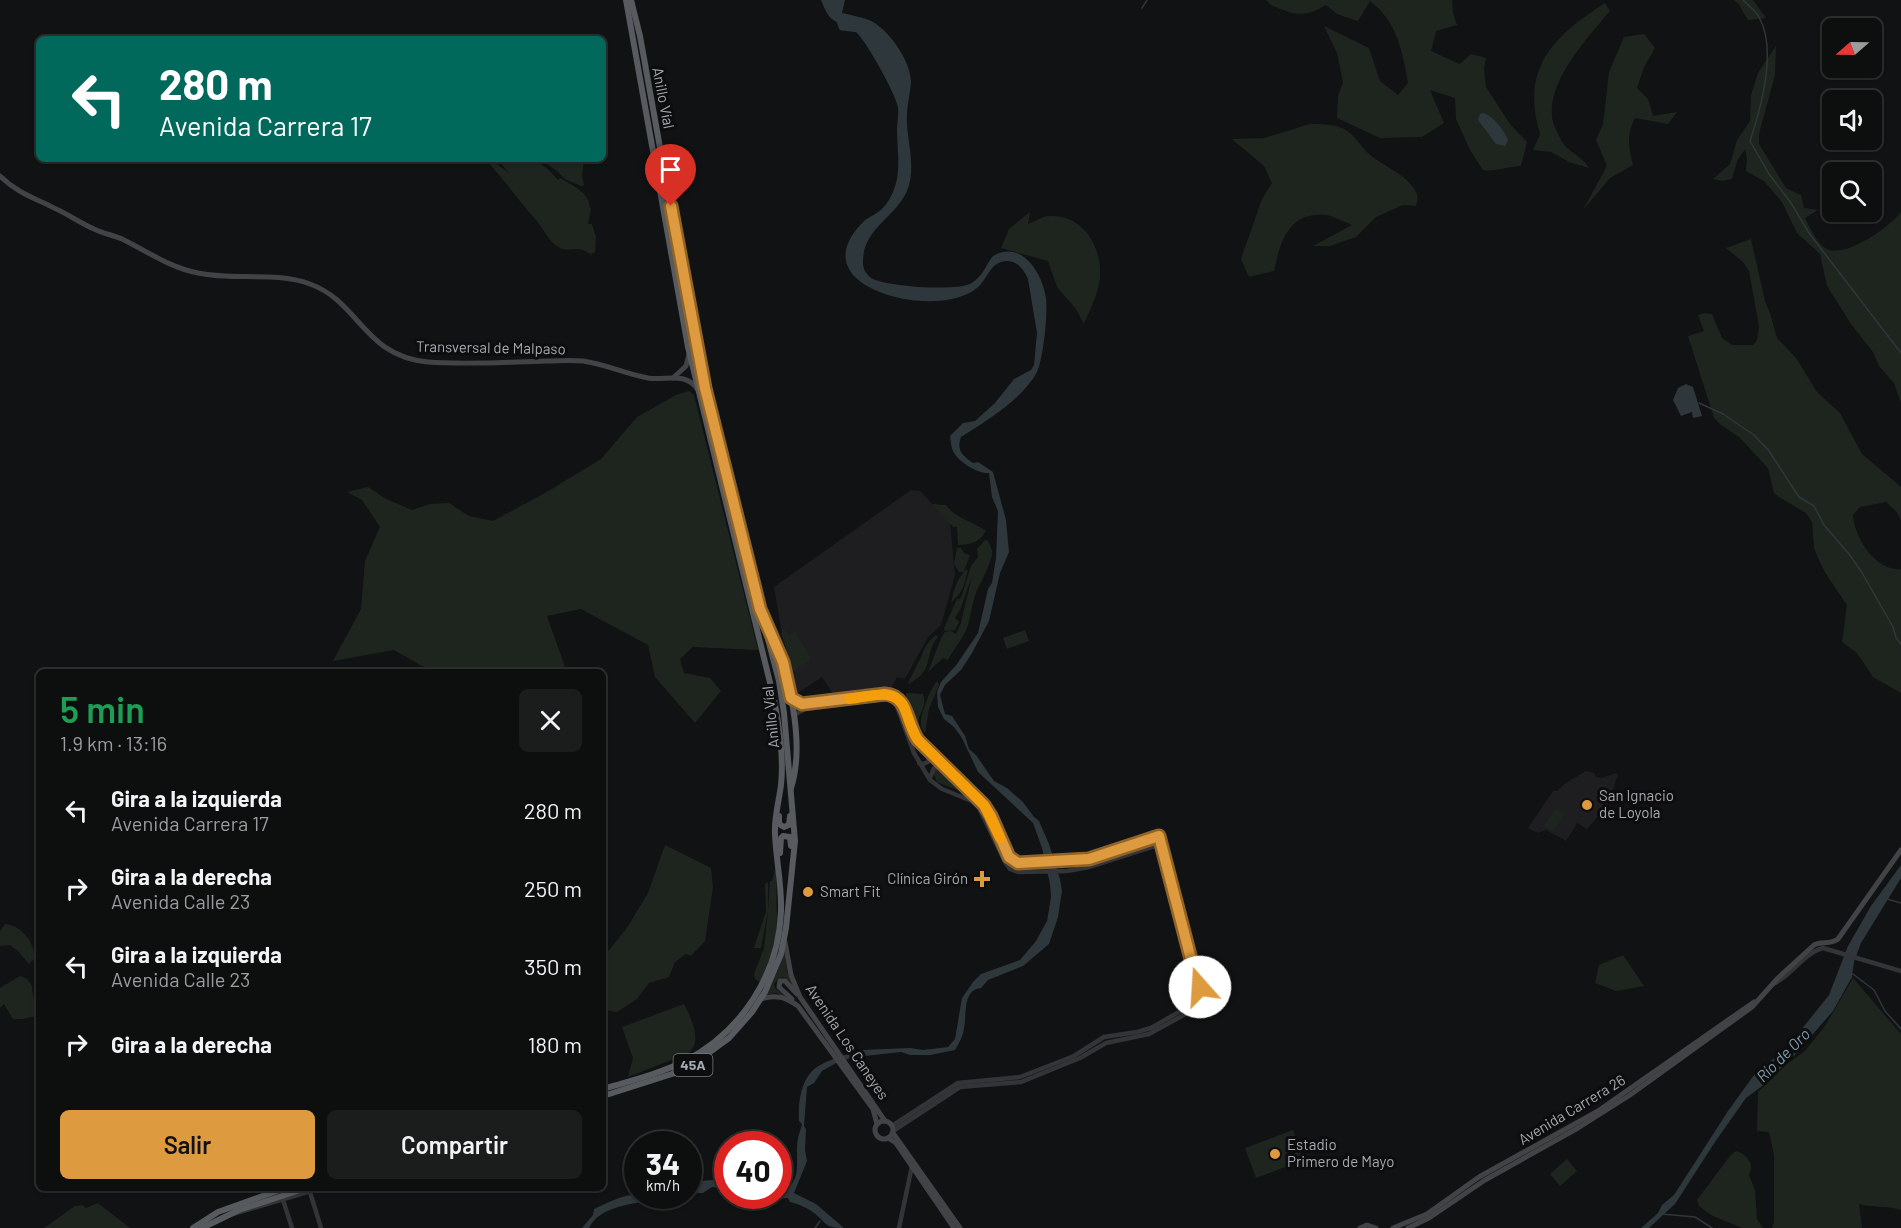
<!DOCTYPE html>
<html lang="es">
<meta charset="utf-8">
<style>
body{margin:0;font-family:Barlow,sans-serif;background:#1b1c1c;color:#f1f3f6;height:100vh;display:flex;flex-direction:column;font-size:22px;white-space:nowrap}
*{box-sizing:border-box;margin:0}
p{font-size:20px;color:#9a9c9e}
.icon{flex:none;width:33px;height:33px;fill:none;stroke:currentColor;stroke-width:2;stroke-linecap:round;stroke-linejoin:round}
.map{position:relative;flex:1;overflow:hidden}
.sheet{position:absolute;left:36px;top:669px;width:570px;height:522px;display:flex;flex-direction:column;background:#0d0e0e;border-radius:9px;box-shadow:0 2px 4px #0004,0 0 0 2px #2d2e2e}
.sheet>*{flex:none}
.banner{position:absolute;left:36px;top:36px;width:570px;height:126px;border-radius:9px;box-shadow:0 2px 4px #0004,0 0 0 2px #2d2e2e;background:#00695c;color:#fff;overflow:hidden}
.needle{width:39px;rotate:250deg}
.buttons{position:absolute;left:1822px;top:18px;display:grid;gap:12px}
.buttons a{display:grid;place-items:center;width:60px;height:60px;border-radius:9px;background:#0d0e0e;box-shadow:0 2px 4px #0004,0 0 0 2px #2d2e2e;font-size:30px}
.speed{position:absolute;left:624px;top:1131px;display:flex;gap:12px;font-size:30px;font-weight:700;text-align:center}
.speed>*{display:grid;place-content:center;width:78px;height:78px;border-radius:50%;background:#0d0e0e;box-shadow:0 2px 4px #0004,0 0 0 2px #2d2e2e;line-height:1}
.speed small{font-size:15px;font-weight:400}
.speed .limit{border:9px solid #d22;background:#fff;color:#111}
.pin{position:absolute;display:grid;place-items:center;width:51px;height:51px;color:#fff;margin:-62px -26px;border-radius:50% 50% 50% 0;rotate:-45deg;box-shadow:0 0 6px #0007}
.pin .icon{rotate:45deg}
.me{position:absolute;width:66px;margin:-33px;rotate:341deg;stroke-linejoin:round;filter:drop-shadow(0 0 4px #0008)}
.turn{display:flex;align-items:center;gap:21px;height:126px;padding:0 24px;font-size:27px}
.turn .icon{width:78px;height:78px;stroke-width:2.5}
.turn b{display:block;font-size:42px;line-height:51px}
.round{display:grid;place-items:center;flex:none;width:63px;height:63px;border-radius:9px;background:#1b1c1c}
.head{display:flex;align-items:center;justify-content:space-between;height:102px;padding:0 24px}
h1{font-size:36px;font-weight:600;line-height:45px;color:#1e9e55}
.primary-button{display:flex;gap:12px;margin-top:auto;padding:12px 24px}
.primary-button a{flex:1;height:69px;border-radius:9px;background:#de9a3e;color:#111;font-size:24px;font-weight:600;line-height:69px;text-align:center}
.primary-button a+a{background:#1b1c1c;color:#f1f3f6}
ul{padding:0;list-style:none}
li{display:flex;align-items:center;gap:18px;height:78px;padding:0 24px}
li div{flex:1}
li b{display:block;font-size:22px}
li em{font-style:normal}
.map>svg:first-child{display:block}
</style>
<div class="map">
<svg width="1901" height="1228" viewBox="0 0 1901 1228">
<rect width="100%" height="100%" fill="#111213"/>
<!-- built -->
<g fill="#1e1e20">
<polygon points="911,490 920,491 950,523 955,575 941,625 928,637 905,679 897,677 890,690 835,697 822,677 793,696 787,670 793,661 782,634 774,587"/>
<polygon points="1586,771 1594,773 1596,777 1602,778 1616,773 1618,775 1608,804 1587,829 1577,823 1566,841 1546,830 1538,833 1528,828 1553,791 1557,791 1566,783"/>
</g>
<!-- green -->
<g fill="#1e251f">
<path d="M1266 0H1452L1453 13 1457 25 1436 31 1431 51 1460 64 1471 54 1486 58 1484 69 1486 87 1510 124 1527 142 1521 166C1508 166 1497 172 1483 170L1470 150 1456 119 1455 98 1430 90 1444 123 1422 137 1380 138 1337 118 1338 96 1343 82 1337 53 1324 26 1369 48 1380 81 1398 95 1408 83C1403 53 1397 21 1370 1L1358 21 1337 14 1326 5C1311 14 1300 17 1283 10 1276 7 1270 6 1266 0Z"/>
<polygon points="1733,0 1753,0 1766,18 1748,20 1738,3"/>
<path d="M1605 3 1610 11C1588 37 1548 80 1552 116 1552 124 1559 135 1562 142 1567 151 1581 155 1589 168L1569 162 1551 152 1533 150 1540 134C1520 69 1553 36 1605 3Z"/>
<path d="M1644 34 1655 48 1644 67 1637 88 1648 99 1653 116 1677 112 1668 124 1635 118C1626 135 1629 147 1633 165L1610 178 1583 210 1607 166 1596 140 1603 124 1609 72 1624 37Z"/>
<path d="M1776 46 1775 75 1759 134V144L1786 188 1801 195 1804 208 1818 210 1805 218C1810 228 1817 244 1827 249 1846 258 1890 227 1901 212V403L1894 383 1879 366 1873 352 1851 324 1827 286 1820 254 1797 233 1782 202 1764 181 1746 171 1747 158 1745 149 1737 161 1732 179 1723 181 1713 179 1730 164 1737 140 1750 121 1751 95 1758 73Z"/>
<path d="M1310 124C1321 124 1332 124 1342 128 1353 133 1358 142 1366 151 1380 166 1407 173 1416 192 1419 198 1417 201 1416 206L1403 205 1376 217 1356 237 1330 246H1313L1352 225C1344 222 1334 216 1325 215 1289 211 1280 242 1274 271L1249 277 1241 259 1262 199 1272 183 1264 166 1232 139 1264 138Z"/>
<path d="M485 159H490L509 173 497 159C526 159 538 155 558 180L560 178C568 183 584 190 588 200 589 203 589 206 591 209L588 224H592L596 237 595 252 591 254C588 253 586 251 583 250 576 247 567 252 560 248 549 243 544 229 536 220 518 200 503 178 485 159Z"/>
<polygon points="541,159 584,159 582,176 584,185 581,186 565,179 558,172"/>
<path d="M1030 212 1028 224C1035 221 1043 216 1050 216 1082 214 1102 246 1100 276 1099 293 1090 309 1084 324L1076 309 1057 287 1048 261 1001 248 1009 229Z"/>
<path d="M1751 239 1765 301 1770 313 1777 338 1796 358 1817 392 1840 413 1862 454 1901 487V521L1897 512 1886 502 1860 507 1853 515C1854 537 1876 572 1901 569V693L1873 677 1857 653 1842 642 1847 605 1826 574 1819 560 1814 548 1812 522 1806 513 1779 497 1774 493 1768 468 1739 437 1721 425 1714 418 1688 336 1704 331 1698 315 1704 313 1712 314 1722 338 1732 345H1753L1757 340 1759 326 1749 271 1743 262 1726 248Z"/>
<polygon points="689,391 694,395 758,650 693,647 680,659 684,673 710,678 721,691 695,723 655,677 648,645 581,609 547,616 566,670 561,672 448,672 422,666 394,650 333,661 361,609 365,561 380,527 362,500 347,492 368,487 386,499 412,510 430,504 449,503 469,516 493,521 545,493 601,459 637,417 676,395"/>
<path d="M932 504 946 505C955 518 972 521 986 531 980 542 970 545 958 545L957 527H953Z"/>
<path d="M985 540 988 541C990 545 993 551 992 555 991 562 981 583 977 590 973 600 971 612 969 622 966 635 954 648 948 660L943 658 928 672 942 636 945 632 951 631 956 634 961 623 972 576 960 610 955 618 959 622 955 630 945 631 944 628 957 599 961 598 971 566 978 557 977 549Z"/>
<path d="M957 548H961L964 553 970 555 964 571 968 569C966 577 965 585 961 591 958 597 954 598 951 604 953 593 956 580 964 572H959L954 564Z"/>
<polygon points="784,629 789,636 795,632 810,657 810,660 794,671 788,669 786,666 790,659 781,634"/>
<polygon points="1025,630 1029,641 1007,649 1003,638"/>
<path d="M936 635 938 637C923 654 936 671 908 684 910 677 914 672 917 665 924 653 923 645 936 635Z"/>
<path d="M937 681 939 685 929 709 925 733C922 729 921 729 921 724 920 715 931 687 937 681Z"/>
<path d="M907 693 923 694C930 716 905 713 930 746L928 748C916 733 908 717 904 699Z"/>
<polygon points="938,768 951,777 971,796 937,782 933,772"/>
<polygon points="1556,809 1565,814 1553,832 1544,825"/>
<polygon points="665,845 711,868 713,887 705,941 691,956 686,954 675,962 669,977 649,983 637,999 617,1012 603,1010 603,953 606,954 627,928 648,893"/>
<polygon points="776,866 777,930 767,969 760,982 755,979 754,974 764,948 768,910 761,948 754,948 766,911 765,884 768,882 768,910 770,881 772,881"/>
<path d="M5 924C21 925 36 943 34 959L29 964 18 951 10 945 0 946V931Z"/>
<polygon points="784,950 787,971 795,991 784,977 778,979 774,984 775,988 786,997 776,993 767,995 780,965"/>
<polygon points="1623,955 1644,986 1616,991 1595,983 1599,965"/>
<path d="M20 976 27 979 32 986C32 997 37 1005 37 1016L22 1019H13L4 1004 0 1008V988Z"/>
<path d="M1853 978 1901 1034V1210C1887 1205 1873 1208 1859 1204L1862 1228H1772L1774 1222V1155L1769 1132 1757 1131 1758 1092 1787 1064 1805 1051 1825 1026Z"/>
<path d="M684 1004C692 1019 702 1041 689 1053L628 1077 633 1058 622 1027Z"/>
<polygon points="1293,1130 1304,1160 1256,1178 1245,1148"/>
<path d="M1736 1151C1747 1154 1755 1165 1749 1175L1755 1190 1757 1219 1763 1228H1742L1711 1215 1699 1206 1697 1200 1730 1156Z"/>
<polygon points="1567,1159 1577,1171 1560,1186 1550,1174"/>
<polygon points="98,1203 130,1228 44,1228 75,1206 82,1205 86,1208"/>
</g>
<!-- water -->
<g fill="#2e373c">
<path d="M821 0H845L842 13C851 15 861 17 869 20 888 28 911 61 911 82 910 96 906 109 907 123 908 145 916 169 907 191 895 218 862 229 863 263 863 269 866 274 871 278 886 287 955 291 970 284 983 277 985 266 993 256 1022 239 1043 274 1046 299 1048 314 1043 360 1037 372 1022 400 986 421 961 437 956 450 963 456 973 463L978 462 993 472 1006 520 1009 552 1000 573 989 621 972 653 961 670 945 685 940 695 945 714 952 716 965 736 969 749 976 755 994 781 1007 788 1023 802 1034 817 1039 821 1049 844 1060 879 1062 891 1058 917 1049 944 1023 966 988 980 981 988C962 990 967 1015 964 1028 963 1037 959 1043 955 1050L930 1055H910L901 1052 855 1057 838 1062 822 1071 814 1083 807 1087 804 1126 806 1129 805 1150 807 1161 794 1193 816 1204 844 1228C824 1228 827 1223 814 1213 808 1208 798 1204 790 1202L788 1198 765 1199 759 1196H778L779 1193C805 1183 794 1159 798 1138 799 1133 801 1129 802 1124L799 1121C798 1105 800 1084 812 1071 821 1062 839 1057 851 1053L856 1055 862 1050 910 1048 923 1050 948 1047 955 1039 962 998 973 982 981 974 1020 960 1036 941 1047 921 1051 897 1050 884 1042 848 1033 823 978 772 962 738 954 727 944 719 938 707 937 692 941 682 957 664 978 633 988 589 992 583 996 558 998 511 992 497 989 473C978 474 958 462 953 451 951 447 951 441 950 436L963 423 975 421 995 403 1014 379 1031 370 1034 365 1037 333 1028 279C1023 268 1015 258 1001 262 990 265 986 281 977 288 948 311 879 302 854 276 837 257 848 237 864 221 870 216 877 214 883 208 892 198 897 184 898 171 899 157 897 143 897 130 897 122 899 115 898 107 895 93 867 42 856 32 849 25 835 24 829 16 826 12 823 5 821 0Z"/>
<path d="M1483 113C1493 116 1504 130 1508 140L1505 146 1496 144 1478 120 1480 114Z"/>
<polygon points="1686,384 1693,387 1702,416 1693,418 1692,412 1681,416 1673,400 1678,388"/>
<polygon points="1901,865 1901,878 1861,943 1854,962 1852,977 1833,1011 1793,1057 1761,1087 1746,1098 1715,1142 1675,1204 1649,1228 1641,1228 1658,1213 1662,1205 1674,1195 1728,1111 1757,1071 1785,1050 1829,995 1848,946 1871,906"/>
<polygon points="712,1180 727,1181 727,1189 712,1187 703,1193 689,1193 689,1182"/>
<path d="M630 1195 635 1197 660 1196 654 1200C632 1204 600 1206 589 1228H582L593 1215 594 1209C607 1203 616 1198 630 1195Z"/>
</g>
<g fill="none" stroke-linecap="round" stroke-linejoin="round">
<!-- stream -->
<g stroke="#2e373c" stroke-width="1.5">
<path d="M1743 0C1748 5 1756 11 1759 17 1777 49 1761 108 1750 141L1769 174 1791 203 1809 233 1901 353"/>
<polyline points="1142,8 1147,0"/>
<polyline points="1699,403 1723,414 1754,435 1769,451 1799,497 1814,506 1824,525 1849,554 1861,571 1893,627 1896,638 1901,644"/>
<polyline points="1887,899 1901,903"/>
<polyline points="1853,974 1874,990 1885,1011 1901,1029"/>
<polyline points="1662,1214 1695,1217 1712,1228"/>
<polyline points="815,1228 820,1221"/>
</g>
<!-- river -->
<polyline stroke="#2e373c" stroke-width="7" points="838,0 836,8 842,27 859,29"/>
<!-- tertiary -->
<g stroke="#333437" stroke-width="4.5">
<path d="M791 698 798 703 805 704 885 695C908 695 907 725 918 740L984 805 1009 857 1014 862 1025 864 1081 861 1104 855 1159 836 1193 967 1200 984"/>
<polyline points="794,715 805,709 882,699 888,700 896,704 914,753 930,780 942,789 972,801 979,808 1005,862 1010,869 1018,872 1067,871 1089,867 1161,844"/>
<polyline points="919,763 923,764 928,762 930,755"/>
<polyline points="930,778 934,768 943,765"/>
<circle cx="1214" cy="985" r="14"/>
<path d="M1773 984C1792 976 1803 953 1823 948L1901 971"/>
<polyline points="1199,1007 1211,1010"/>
<polyline points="892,1126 958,1083 1020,1077 1074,1056 1104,1037 1137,1032 1151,1028 1191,1005 1201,990"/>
<polyline points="893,1131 960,1087 1021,1082 1080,1058 1106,1043 1149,1034 1191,1011 1209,998"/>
<polyline points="310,1192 321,1228"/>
<polyline points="283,1200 292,1228"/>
<polyline points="233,1214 321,1188"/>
<polyline points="899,1228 912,1166"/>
</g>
<!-- secondary -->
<g stroke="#414347" stroke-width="5">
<path d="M0 176C16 192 34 198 54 208 68 214 80 223 94 229 104 234 114 235 124 240 148 252 171 268 198 273 235 281 274 271 310 284 360 302 363 356 428 362 467 365 507 362 546 361 558 361 571 360 583 361 605 364 626 374 648 378 667 381 686 371 698 390"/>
<polyline points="673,378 686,366 689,354"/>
<polyline points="785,942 791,975 800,997 885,1121"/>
<path d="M761 999C776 994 785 997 798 1006L873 1109 877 1124"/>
<polyline points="792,999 779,987 780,981 785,981 797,994"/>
<circle cx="884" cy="1130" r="9"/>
<polyline points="893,1133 960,1228"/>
<polyline points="888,1138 896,1143 954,1228"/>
<polyline points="1360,1228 1367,1225 1376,1228"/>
<polyline points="1393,1228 1427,1214 1479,1177 1598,1111 1754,1002"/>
<path d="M1408 1228 1429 1218 1485 1180 1578 1128 1630 1095 1752 1007 1778 978 1814 945C1822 941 1830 945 1838 939L1901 850"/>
</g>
<!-- trunk -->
<g stroke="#575a5f" stroke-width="6">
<path d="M768 626C788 670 806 741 791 788"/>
<polyline points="779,816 779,824 784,827 789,825 790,816"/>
<polyline points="780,853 781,838 783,836 790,837 791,846"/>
<path d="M603 1089C630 1081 659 1074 685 1061 741 1032 779 975 781 911 782 885 776 860 775 834 774 818 779 801 781 785 784 757 779 726 774 699L688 347 626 0"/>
<polyline points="603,1096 672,1074 692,1065 729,1038 752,1012 765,992 781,954 786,928 795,841 784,713 779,681 760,609 695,343 640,36 631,0"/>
<polyline points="193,1228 218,1212 285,1188"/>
<polyline points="202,1228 239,1210 306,1188"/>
</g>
</g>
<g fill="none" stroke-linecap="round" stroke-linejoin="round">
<!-- route casing -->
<g stroke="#906428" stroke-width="15">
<path id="route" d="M671 206 705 388 760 609 783 662 791 698 802 704 885 694C908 695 907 725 918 740L984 805 991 816 1009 857 1018 863 1089 859 1159 836 1193 967 1206 974 1201 981 1200 987"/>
</g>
<!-- route -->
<use href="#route" stroke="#de9a3e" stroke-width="10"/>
<!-- slow -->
<path stroke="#f59e0b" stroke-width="10" d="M849 699C867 697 897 686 905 709 909 720 911 730 918 740L984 805 1000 838"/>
</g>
<!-- markers -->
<g fill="#de9a3e" stroke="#0d0d0e" stroke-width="2">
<circle cx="1587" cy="805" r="6"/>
<path d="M979 870h6v6h6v6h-6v6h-6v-6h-6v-6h6z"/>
<circle cx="808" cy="892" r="6"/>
<circle cx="1275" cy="1154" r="6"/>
</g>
<g text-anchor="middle" stroke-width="6" stroke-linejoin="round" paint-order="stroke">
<!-- shield labels -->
<rect fill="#0d0d0e" stroke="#777b81" stroke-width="1.5" x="673.5" y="1054" width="39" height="22" rx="4.5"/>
<g font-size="14" font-weight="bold" fill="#a4aab2">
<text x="693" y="1070">45A</text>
</g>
<!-- street labels -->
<g font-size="15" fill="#a4aab2" stroke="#0d0d0e">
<text transform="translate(663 98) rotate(79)" y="5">Anillo Víal</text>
<text transform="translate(491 348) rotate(1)" y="5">Transversal de Malpaso</text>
<text transform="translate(771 717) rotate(-96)" y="5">Anillo Víal</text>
<text transform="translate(847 1042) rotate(56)" y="5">Avenida Los Caneyes</text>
<text transform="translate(1572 1110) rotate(-31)" y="5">Avenida Carrera 26</text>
</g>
<!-- poi labels -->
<g font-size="15" fill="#a4aab2" stroke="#0d0d0e" text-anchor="start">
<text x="1599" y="801">San Ignacio<tspan x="1599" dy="17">de Loyola</tspan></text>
<text x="968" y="884" text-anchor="end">Clínica Girón</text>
<text x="820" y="897">Smart Fit</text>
<text x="1287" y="1150">Estadio<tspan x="1287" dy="17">Primero de Mayo</tspan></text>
</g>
<!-- water labels -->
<g font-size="16" font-style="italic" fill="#7e99aa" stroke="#0d0d0e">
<text transform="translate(1783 1055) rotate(-45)" y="6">Río de Oro</text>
</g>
</g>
</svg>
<div class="buttons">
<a><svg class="needle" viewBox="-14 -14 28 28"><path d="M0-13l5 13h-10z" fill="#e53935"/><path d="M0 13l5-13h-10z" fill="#9a9c9e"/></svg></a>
<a><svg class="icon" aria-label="sound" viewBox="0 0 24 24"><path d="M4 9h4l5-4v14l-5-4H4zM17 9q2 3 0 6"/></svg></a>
<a><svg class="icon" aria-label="search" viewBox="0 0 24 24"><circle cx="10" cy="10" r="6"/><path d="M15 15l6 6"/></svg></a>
</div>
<div class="speed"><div>34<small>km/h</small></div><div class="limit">40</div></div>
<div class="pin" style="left:671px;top:206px;background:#d93025"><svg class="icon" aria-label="arrive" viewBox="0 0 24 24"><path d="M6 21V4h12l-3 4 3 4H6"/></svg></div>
<svg class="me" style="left:1200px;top:987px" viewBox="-20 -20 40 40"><circle r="19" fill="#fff"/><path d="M0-13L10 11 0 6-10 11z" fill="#de9a3e"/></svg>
<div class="banner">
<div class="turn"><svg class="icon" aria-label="left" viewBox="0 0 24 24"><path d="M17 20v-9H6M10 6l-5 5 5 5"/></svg><div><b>280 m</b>Avenida Carrera 17</div></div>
</div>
<section class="sheet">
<div class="head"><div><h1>5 min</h1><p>1.9 km · 13:16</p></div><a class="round"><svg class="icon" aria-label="close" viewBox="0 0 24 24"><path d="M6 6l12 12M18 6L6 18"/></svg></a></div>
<ul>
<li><svg class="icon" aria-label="left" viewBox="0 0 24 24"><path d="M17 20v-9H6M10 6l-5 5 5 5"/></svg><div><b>Gira a la izquierda</b><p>Avenida Carrera 17</p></div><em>280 m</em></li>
<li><svg class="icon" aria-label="right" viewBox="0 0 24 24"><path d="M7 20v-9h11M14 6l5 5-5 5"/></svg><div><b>Gira a la derecha</b><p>Avenida Calle 23</p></div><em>250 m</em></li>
<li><svg class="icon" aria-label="left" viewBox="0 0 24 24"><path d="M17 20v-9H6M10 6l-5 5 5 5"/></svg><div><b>Gira a la izquierda</b><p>Avenida Calle 23</p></div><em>350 m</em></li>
<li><svg class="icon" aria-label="right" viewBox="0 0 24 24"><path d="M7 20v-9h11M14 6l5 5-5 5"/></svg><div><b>Gira a la derecha</b></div><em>180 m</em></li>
</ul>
<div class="primary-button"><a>Salir</a><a>Compartir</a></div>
</section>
</div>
